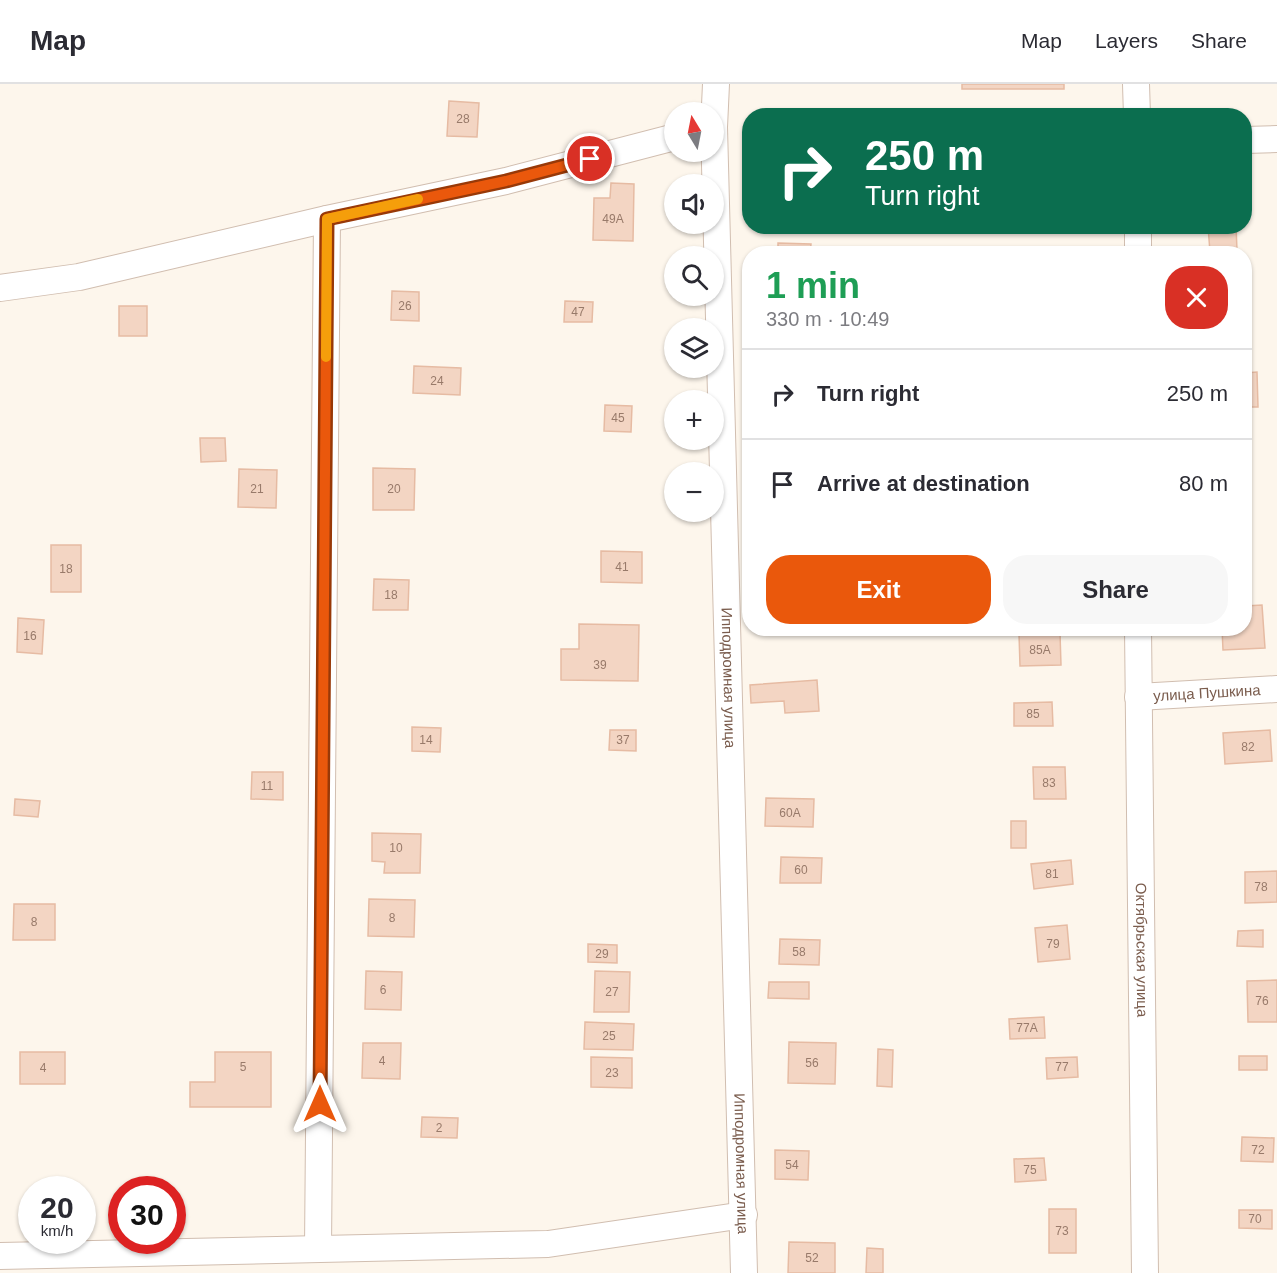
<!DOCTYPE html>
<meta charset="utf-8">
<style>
body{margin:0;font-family:Helvetica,sans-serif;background:#f7f7f7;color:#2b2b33;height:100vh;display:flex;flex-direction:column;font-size:22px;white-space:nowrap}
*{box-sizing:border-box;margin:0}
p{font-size:20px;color:#7c7c81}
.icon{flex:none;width:33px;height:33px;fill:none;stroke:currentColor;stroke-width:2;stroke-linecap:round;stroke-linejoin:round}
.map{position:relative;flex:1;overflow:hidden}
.drawer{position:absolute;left:742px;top:162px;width:510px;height:390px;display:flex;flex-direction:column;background:#fff;border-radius:24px;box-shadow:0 2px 4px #0004}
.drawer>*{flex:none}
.top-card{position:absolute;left:742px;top:24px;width:510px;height:126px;border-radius:24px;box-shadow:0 2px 4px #0004;background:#0b6e4f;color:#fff;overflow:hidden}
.needle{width:39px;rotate:350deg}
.tools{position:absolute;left:664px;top:18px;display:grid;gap:12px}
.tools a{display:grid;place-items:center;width:60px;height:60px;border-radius:50%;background:#fff;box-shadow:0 2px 4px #0004;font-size:30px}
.speed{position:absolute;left:18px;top:1092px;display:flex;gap:12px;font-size:30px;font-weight:700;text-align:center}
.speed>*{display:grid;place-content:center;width:78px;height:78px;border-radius:50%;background:#fff;box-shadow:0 2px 4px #0004;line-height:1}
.speed small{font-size:15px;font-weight:400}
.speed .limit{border:9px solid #d22;background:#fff;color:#111}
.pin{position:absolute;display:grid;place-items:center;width:51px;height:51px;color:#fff;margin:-26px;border:3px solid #fff;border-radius:50%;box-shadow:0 2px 6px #0007}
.me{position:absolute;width:66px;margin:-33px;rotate:0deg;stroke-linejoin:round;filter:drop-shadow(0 0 4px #0008)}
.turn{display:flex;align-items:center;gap:21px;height:126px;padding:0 24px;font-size:27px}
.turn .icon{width:78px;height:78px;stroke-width:2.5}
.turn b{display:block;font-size:42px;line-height:51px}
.round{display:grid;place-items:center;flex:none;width:63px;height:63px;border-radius:24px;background:#f7f7f7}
.head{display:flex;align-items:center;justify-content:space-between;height:102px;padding:0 24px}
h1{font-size:36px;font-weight:700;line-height:45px;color:#1e9e55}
.primary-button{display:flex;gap:12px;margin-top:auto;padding:12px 24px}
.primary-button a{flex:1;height:69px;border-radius:24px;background:#ea580c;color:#fff;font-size:24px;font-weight:700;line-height:69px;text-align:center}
.primary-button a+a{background:#f7f7f7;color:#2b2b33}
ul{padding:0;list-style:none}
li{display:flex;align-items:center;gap:18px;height:90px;padding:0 24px;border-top:2px solid #e1e1e2}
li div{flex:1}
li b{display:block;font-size:22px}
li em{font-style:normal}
header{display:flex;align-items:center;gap:36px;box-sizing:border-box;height:84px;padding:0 30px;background:#fff;border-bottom:2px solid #e1e1e2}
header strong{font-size:28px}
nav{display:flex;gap:33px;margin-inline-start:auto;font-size:21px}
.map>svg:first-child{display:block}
</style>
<header>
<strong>Map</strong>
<nav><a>Map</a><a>Layers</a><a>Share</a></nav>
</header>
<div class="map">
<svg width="1277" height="1189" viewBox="0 0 1277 1189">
<rect width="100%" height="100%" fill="#fdf6ec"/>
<!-- building -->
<g fill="#f3d5c3" stroke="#e6bba3" stroke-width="1.5">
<rect x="962" y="0" width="102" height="5"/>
<polygon points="449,17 479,19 477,53 447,52"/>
<polygon points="611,99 634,100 633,157 593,156 594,114 610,114"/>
<polygon points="1208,142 1236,142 1237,166 1210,168"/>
<polygon points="778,159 811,160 810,170 778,170"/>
<polygon points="392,207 419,208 419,237 391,236"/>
<polygon points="565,217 593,218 592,238 564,238"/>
<rect x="119" y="222" width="28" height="30"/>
<polygon points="414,282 461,284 460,311 413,309"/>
<polygon points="1257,288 1258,323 1245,323 1245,289"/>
<polygon points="605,321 632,322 631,348 604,347"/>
<polygon points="200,354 225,354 226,377 201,378"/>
<polygon points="373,384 415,385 414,426 373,426"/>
<polygon points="239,385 277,386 276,424 238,423"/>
<rect x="51" y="461" width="30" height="47"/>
<polygon points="601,467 642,468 642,499 601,498"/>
<polygon points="374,495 409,496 408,526 373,526"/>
<polygon points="1262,521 1265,564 1223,566 1222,544 1245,544 1245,522"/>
<polygon points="18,534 44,536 42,570 17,568"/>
<polygon points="579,540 639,541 638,597 561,596 561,565 579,565"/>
<polygon points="1060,549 1061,581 1020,582 1019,550"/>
<polygon points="817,596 819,627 785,629 784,617 751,619 750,601"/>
<polygon points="1052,618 1053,642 1014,642 1014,619"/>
<polygon points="412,643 441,644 440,668 412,667"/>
<polygon points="610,646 636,646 636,667 609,666"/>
<polygon points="1270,646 1272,677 1225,680 1223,649"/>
<polygon points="1033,683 1065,683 1066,715 1034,715"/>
<polygon points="252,688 283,688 283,716 251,715"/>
<polygon points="766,714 814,715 813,743 765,742"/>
<polygon points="15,715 40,717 38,733 14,731"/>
<rect x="1011" y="737" width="15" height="27"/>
<polygon points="372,749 421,750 420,789 384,789 385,778 372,777"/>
<polygon points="781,773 822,774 821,799 780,799"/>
<polygon points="1071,776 1073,800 1034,805 1031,780"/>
<polygon points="1277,787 1277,818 1245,819 1245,788"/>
<polygon points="369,815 415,816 414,853 368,852"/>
<polygon points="14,820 55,820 55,856 13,856"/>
<polygon points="1067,841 1070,875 1038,878 1035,844"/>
<polygon points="1263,846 1263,863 1237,862 1238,847"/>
<polygon points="780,855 820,856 819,881 779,880"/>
<polygon points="588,860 617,861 617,879 588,878"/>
<polygon points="366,887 402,888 401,926 365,925"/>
<polygon points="595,887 630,888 629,928 594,928"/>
<polygon points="1277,896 1277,938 1248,938 1247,897"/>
<polygon points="769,898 809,898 809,915 768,914"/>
<polygon points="1044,933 1045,954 1010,955 1009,935"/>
<polygon points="585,938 634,940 633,966 584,965"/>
<polygon points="789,958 836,959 835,1000 788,999"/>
<polygon points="363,959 401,959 400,995 362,994"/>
<polygon points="878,965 893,966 892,1003 877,1002"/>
<rect x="20" y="968" width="45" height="32"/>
<polygon points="215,968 271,968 271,1023 190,1023 190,998 215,998"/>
<rect x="1239" y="972" width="28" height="14"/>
<polygon points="591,973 632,974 632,1004 591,1003"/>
<polygon points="1077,973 1078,993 1047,995 1046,974"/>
<polygon points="422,1033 458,1034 457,1054 421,1053"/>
<polygon points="1242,1053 1274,1054 1273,1078 1241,1077"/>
<polygon points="775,1066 809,1067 808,1096 775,1095"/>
<polygon points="1044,1074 1046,1096 1015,1098 1014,1075"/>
<rect x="1049" y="1125" width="27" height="44"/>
<polygon points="1239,1126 1272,1126 1272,1145 1239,1144"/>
<polygon points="789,1158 835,1159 835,1189 788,1189"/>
<polygon points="867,1164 883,1165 883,1189 866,1189"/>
</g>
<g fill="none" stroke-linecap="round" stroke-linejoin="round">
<!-- minor casing -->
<g stroke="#d1beb0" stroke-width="28">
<g id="minor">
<path id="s1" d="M716 0 714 43 744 1189"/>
<polyline points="1136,0 1137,32"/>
<polyline points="1245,56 1277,55"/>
<polyline points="1138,142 1138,170"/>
<polyline points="0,204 79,193 327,135 506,97 675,53"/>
<path id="s2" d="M1138 544 1145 1189"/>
<path id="s3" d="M1138 613 1277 605"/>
<polyline points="318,1164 327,135"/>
<polyline points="0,1172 548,1160 744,1131"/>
</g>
</g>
<!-- minor -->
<use href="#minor" stroke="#fff" stroke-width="26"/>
</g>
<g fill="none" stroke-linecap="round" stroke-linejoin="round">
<!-- route casing -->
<g stroke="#983908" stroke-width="15">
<polyline id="route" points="320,1020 327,135 506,97 590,75"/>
</g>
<!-- route -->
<use href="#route" stroke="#ea580c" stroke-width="10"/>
<!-- slow -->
<polyline stroke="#f59e0b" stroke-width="10" points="326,273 327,135 418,115"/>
</g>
<g text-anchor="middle" stroke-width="6" stroke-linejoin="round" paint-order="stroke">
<!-- number labels -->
<g font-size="12" fill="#987a6a">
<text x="463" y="39">28</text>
<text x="613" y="139">49А</text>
<text x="405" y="226">26</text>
<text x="578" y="232">47</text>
<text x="437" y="301">24</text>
<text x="618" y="338">45</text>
<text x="257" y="409">21</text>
<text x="394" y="409">20</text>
<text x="622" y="487">41</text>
<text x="66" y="489">18</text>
<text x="391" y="515">18</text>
<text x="30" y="556">16</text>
<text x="1040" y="570">85А</text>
<text x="600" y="585">39</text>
<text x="1033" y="634">85</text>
<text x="426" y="660">14</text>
<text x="623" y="660">37</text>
<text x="1248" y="667">82</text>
<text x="1049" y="703">83</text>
<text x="267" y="706">11</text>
<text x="790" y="733">60А</text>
<text x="396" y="768">10</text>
<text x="801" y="790">60</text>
<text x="1052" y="794">81</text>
<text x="1261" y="807">78</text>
<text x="392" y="838">8</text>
<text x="34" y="842">8</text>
<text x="1053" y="864">79</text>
<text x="799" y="872">58</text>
<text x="602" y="874">29</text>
<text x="383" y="910">6</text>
<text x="612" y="912">27</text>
<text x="1262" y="921">76</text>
<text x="1027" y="948">77А</text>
<text x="609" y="956">25</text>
<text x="382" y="981">4</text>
<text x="812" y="983">56</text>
<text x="243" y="987">5</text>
<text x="1062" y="987">77</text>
<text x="43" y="988">4</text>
<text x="612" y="993">23</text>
<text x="439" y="1048">2</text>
<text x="1258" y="1070">72</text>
<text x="792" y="1085">54</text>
<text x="1030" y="1090">75</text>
<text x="1255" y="1139">70</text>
<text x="1062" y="1151">73</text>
<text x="812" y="1178">52</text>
</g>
<!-- street labels -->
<g font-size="15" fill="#7a5c4d" stroke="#fffaf3">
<text dy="5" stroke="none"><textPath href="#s1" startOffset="594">Ипподромная улица</textPath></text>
<text dy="5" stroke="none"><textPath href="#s3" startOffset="69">улица Пушкина</textPath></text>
<text dy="5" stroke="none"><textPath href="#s2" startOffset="322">Октябрьская улица</textPath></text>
<text dy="5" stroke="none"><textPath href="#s1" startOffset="1080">Ипподромная улица</textPath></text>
</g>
</g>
</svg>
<div class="tools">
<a><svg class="needle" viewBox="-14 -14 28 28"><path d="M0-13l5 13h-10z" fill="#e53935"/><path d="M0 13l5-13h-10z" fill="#7c7c81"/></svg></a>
<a><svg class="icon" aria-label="sound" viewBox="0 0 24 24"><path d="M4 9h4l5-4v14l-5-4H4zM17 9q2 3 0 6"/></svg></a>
<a><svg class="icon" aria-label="search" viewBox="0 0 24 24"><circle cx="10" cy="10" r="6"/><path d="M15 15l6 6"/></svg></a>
<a><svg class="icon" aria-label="layers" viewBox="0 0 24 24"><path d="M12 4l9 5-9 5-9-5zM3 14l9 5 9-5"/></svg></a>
<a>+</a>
<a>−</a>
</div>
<div class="speed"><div>20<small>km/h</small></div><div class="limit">30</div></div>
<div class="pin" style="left:590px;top:75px;background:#d93025"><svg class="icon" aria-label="arrive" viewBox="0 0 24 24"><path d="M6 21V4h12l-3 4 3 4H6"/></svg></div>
<svg class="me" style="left:320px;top:1020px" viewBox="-20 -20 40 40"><path d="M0-17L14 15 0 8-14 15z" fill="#ea580c" stroke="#fff" stroke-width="4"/></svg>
<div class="top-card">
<div class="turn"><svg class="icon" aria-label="right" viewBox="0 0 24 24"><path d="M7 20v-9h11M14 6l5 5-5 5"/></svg><div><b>250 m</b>Turn right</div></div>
</div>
<section class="drawer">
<div class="head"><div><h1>1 min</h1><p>330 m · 10:49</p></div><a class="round" style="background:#d93025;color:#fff"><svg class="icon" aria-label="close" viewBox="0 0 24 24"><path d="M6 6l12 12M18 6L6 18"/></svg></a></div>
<ul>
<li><svg class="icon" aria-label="right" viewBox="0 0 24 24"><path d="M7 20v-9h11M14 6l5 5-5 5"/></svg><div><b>Turn right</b></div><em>250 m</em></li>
<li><svg class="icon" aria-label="arrive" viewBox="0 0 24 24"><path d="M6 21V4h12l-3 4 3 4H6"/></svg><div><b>Arrive at destination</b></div><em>80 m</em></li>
</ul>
<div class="primary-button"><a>Exit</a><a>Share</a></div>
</section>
</div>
